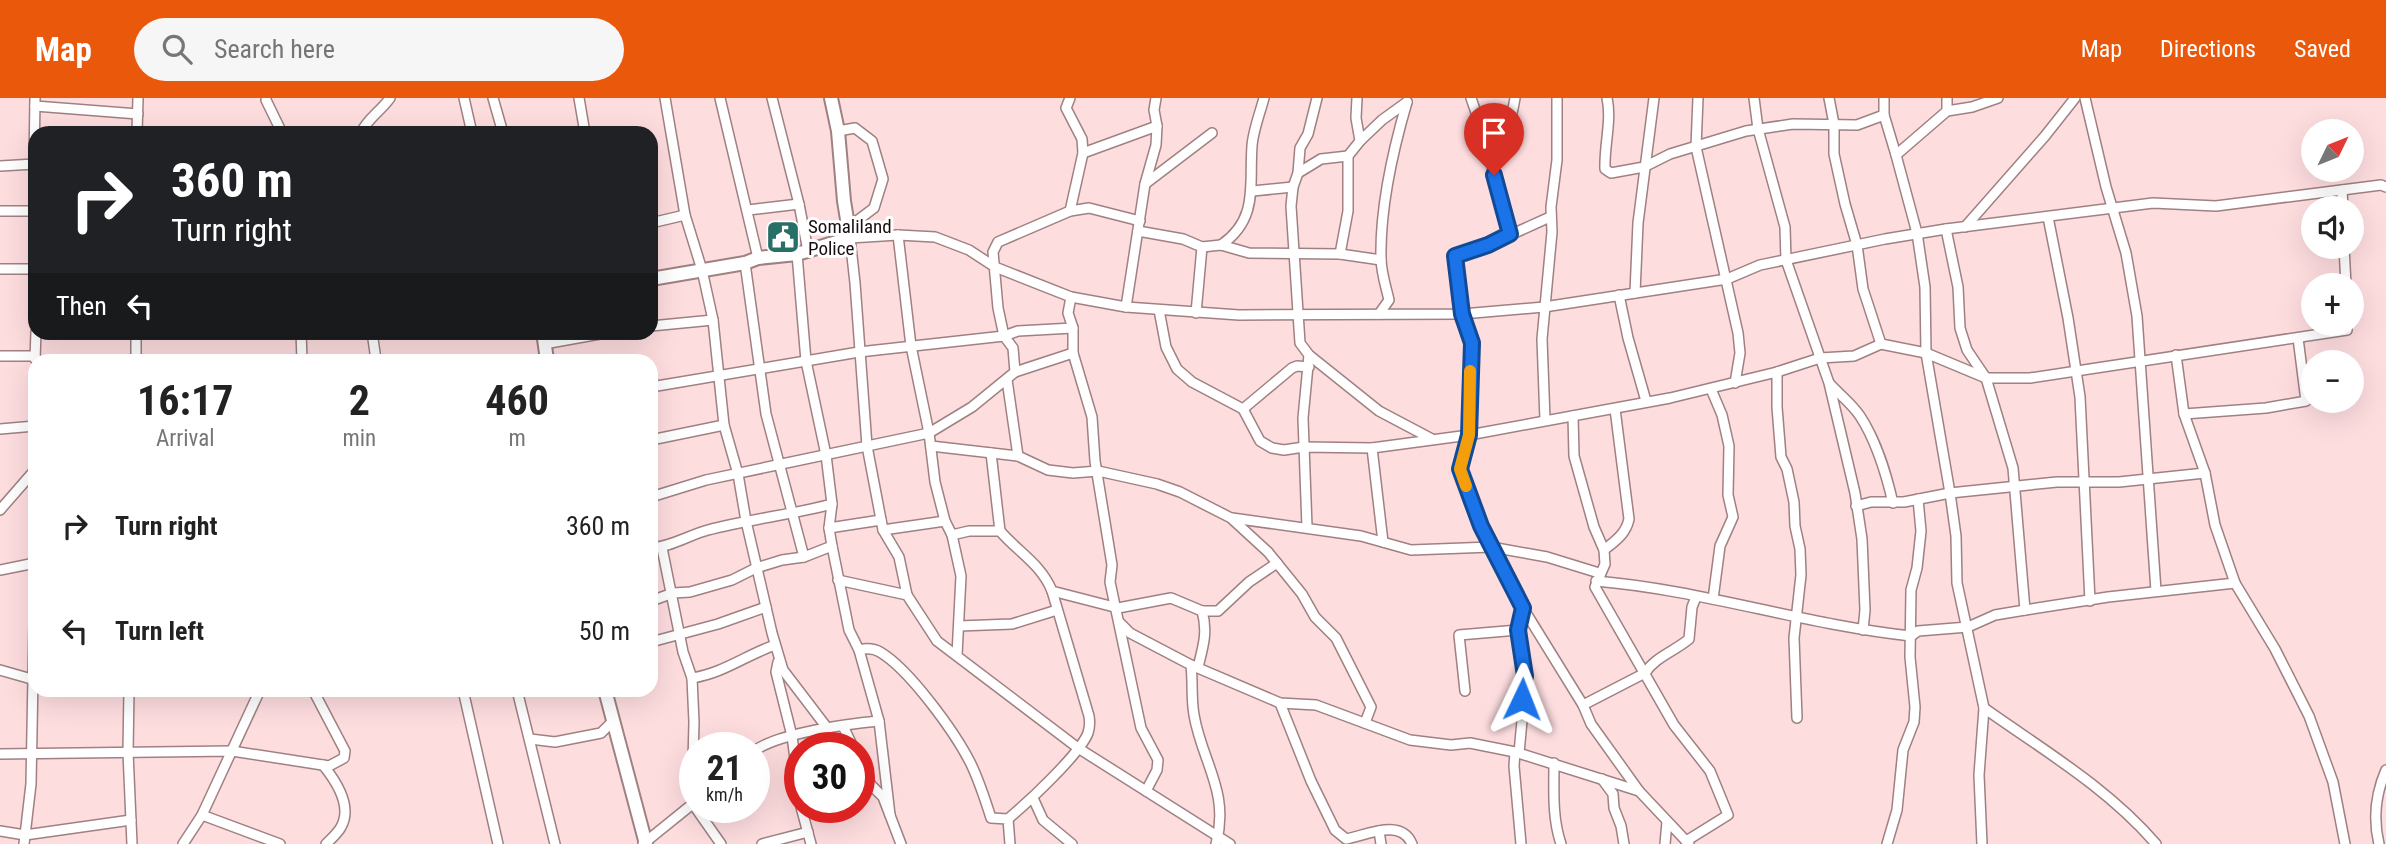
<!DOCTYPE html>
<meta charset="utf-8">
<style>
body{margin:0;font-family:"Roboto Condensed",sans-serif;background:#f6f6f6;color:#222;height:100vh;display:flex;flex-direction:column;font-size:26px;white-space:nowrap}
*{box-sizing:border-box;margin:0}
p{font-size:23px;color:#767676}
.icon{flex:none;width:38px;height:38px;fill:none;stroke:currentColor;stroke-width:2;stroke-linecap:round;stroke-linejoin:round}
.map{position:relative;flex:1;overflow:hidden}
.drawer{position:absolute;left:28px;top:256px;width:630px;height:343px;display:flex;flex-direction:column;background:#fff;border-radius:21px;box-shadow:0 7px 28px #0002}
.drawer>*{flex:none}
.guide{position:absolute;left:28px;top:28px;width:630px;height:214px;border-radius:21px;box-shadow:0 7px 28px #0002;background:#202124;color:#fff;overflow:hidden}
.needle{width:46px;rotate:47deg}
.buttons{position:absolute;left:2301px;top:21px;display:grid;gap:14px}
.buttons a{display:grid;place-items:center;width:63px;height:63px;border-radius:50%;background:#fff;box-shadow:0 7px 28px #0002;font-size:35px}
.speed{position:absolute;left:679px;top:634px;display:flex;gap:14px;font-size:35px;font-weight:700;text-align:center}
.speed>*{display:grid;place-content:center;width:91px;height:91px;border-radius:50%;background:#fff;box-shadow:0 7px 28px #0002;line-height:1}
.speed small{font-size:18px;font-weight:400}
.speed .limit{border:10px solid #d22;background:#fff;color:#111}
.pin{position:absolute;display:grid;place-items:center;width:60px;height:60px;color:#fff;margin:-72px -30px;border-radius:50% 50% 50% 0;rotate:-45deg;box-shadow:0 0 7px #0007}
.pin .icon{rotate:45deg}
.me{position:absolute;width:77px;margin:-38px;rotate:2deg;stroke-linejoin:round;filter:drop-shadow(0 0 5px #0008)}
.turn{display:flex;align-items:center;gap:24px;height:147px;padding:0 28px;font-size:32px}
.turn .icon{width:91px;height:91px;stroke-width:2.5}
.turn b{display:block;font-size:49px;line-height:60px}
.then{display:flex;align-items:center;height:66px;padding:0 28px;background:#0003;gap:14px;font-size:26px}
.eta{display:flex;justify-content:space-evenly;align-items:center;height:119px;text-align:center}
.eta b{font-size:42px;font-weight:700;line-height:49px}
ul{padding:0;list-style:none}
li{display:flex;align-items:center;gap:21px;height:105px;padding:0 28px}
li div{flex:1}
li b{display:block;font-size:26px}
li em{font-style:normal}
header{display:flex;align-items:center;gap:42px;box-sizing:border-box;height:98px;padding:0 35px;background:#ea580c;color:#fff}
header strong{font-size:33px}
nav{display:flex;gap:38px;margin-inline-start:auto;font-size:24px}
.search{width:490px;height:63px;background:#f6f6f6;display:flex;align-items:center;gap:18px;box-sizing:border-box;padding:0 24px;border-radius:38px;color:#767676;font-size:26px}
.map>svg:first-child{display:block}
</style>
<header>
<strong>Map</strong>
<div class="search"><svg class="icon" aria-label="search" viewBox="0 0 24 24"><circle cx="10" cy="10" r="6"/><path d="M15 15l6 6"/></svg>Search here</div>
<nav><a>Map</a><a>Directions</a><a>Saved</a></nav>
</header>
<div class="map">
<svg width="2386" height="746" viewBox="0 0 2386 746">
<rect width="100%" height="100%" fill="#fedddf"/>
<g fill="none" stroke-linecap="round" stroke-linejoin="round">
<!-- street casing -->
<g stroke="#9f8182" stroke-width="12">
<g id="street">
<polyline points="464,0 472,35"/>
<polyline points="493,0 503,35"/>
<polyline points="579,0 585,35"/>
<polyline points="665,0 685,117 702,172 713,222 724,327 738,376 746,423 772,535 783,572 828,631"/>
<polyline points="720,0 758,160"/>
<polyline points="772,0 799,106 808,153"/>
<polyline points="1317,0 1308,36 1300,50 1298,75 1293,89 1291,108 1300,245 1309,257 1379,313 1432,341"/>
<polyline points="1471,0 1489,52 1497,95 1510,136"/>
<path d="M1607 0C1612 23 1604 47 1605 71L1611 75 1644 69 1670 56 1746 33 1793 26 1857 27 1884 17 1896 57 1947 13 1972 9 1998 0"/>
<polyline points="1698,0 1696,49 1738,235 1740,255 1735,285"/>
<polyline points="1754,0 1758,31 1785,129 1786,162 1829,285 1855,395 1862,441 1865,512 1863,532"/>
<polyline points="1829,0 1834,26 1834,56 1845,106 1857,147 1863,191 1881,246"/>
<polyline points="1884,0 1884,17"/>
<polyline points="1947,0 1947,13"/>
<polyline points="2085,0 2106,89 2126,155 2137,218 2156,493"/>
<polyline points="266,2 282,35"/>
<polyline points="35,8 138,16"/>
<polyline points="838,33 855,30 872,43 883,81 874,110 850,128"/>
<polyline points="137,35 138,0"/>
<path d="M361 35C366 22 382 12 390 0"/>
<polyline points="1360,43 1382,22 1407,4"/>
<path d="M1489 52C1507 44 1512 18 1515 0"/>
<polyline points="1083,55 1157,28"/>
<polyline points="1896,57 1917,135 1925,189 1926,255 1950,395 1956,438 1957,485 1984,610 1979,677 1982,746"/>
<polyline points="0,68 35,66"/>
<polyline points="1298,75 1321,61 1348,58"/>
<polyline points="1145,86 1212,35"/>
<polyline points="2342,92 2343,110"/>
<polyline points="1253,93 1293,89"/>
<polyline points="748,112 799,106"/>
<polyline points="0,113 35,113"/>
<polyline points="1070,113 1083,55 1082,41 1066,10 1070,0"/>
<polyline points="1550,119 1488,147 1455,158 1462,216 1472,245 1469,337 1460,371 1472,407 1491,449 1523,510 1583,607 1591,626 1639,693 1689,746"/>
<polyline points="2048,119 2068,220 2080,299 2090,503"/>
<polyline points="651,125 685,117"/>
<polyline points="1965,129 2045,38 2075,0"/>
<polyline points="1946,131 1958,189 1960,230 1967,252 1986,280 2013,370 2025,512"/>
<polyline points="1138,133 1183,141 1202,149 1221,147 1249,155 1340,156 1381,162"/>
<polyline points="898,137 911,248 929,335 935,384 945,423 952,437 961,478 957,557"/>
<path d="M1221 147C1259 121 1249 87 1252 48 1253 33 1260 15 1264 0"/>
<polyline points="2344,149 2346,187"/>
<polyline points="797,156 806,263 826,357 832,406 829,430 832,448 849,532 859,552 879,623 890,717"/>
<polyline points="1340,156 1348,113 1348,58 1360,43 1356,20 1357,0"/>
<polyline points="745,165 766,316 804,459"/>
<polyline points="0,171 35,171"/>
<polyline points="1635,195 1638,125 1654,0"/>
<polyline points="35,196 34,66 35,0"/>
<polyline points="1619,197 1628,240 1646,303"/>
<polyline points="1071,199 1068,215 1073,230 1073,255 1092,319 1095,363 1112,467 1110,484 1141,630 1158,662 1157,672 1146,693"/>
<polyline points="1126,209 1145,86 1156,47 1157,28 1154,12 1156,0"/>
<polyline points="1159,212 1166,249 1177,271 1192,284 1243,311 1260,343 1272,350 1284,352 1304,349 1372,350"/>
<polyline points="1196,215 1202,149"/>
<path d="M1379 216 1389 202C1386 189 1381 174 1381 160 1380 110 1393 52 1407 4"/>
<polyline points="651,228 713,222"/>
<polyline points="301,234 302,262"/>
<polyline points="372,234 376,262"/>
<polyline points="544,246 611,234"/>
<polyline points="2176,257 2184,316 2205,375 2215,427 2235,485 2275,551 2309,618 2333,684 2345,746"/>
<polyline points="0,258 35,258"/>
<polyline points="35,261 36,234"/>
<polyline points="136,262 136,234"/>
<polyline points="1015,274 1073,255"/>
<polyline points="1777,274 1777,309 1781,359 1787,371 1794,404 1795,428 1800,451 1801,477 1794,540 1797,620"/>
<polyline points="1007,282 1018,358"/>
<polyline points="35,286 35,445"/>
<path d="M1830 286C1840 297 1852 306 1860 318 1877 344 1886 375 1893 405"/>
<polyline points="651,289 859,254 1004,238 1018,233 1073,230"/>
<polyline points="1711,291 1722,317 1729,348 1728,397 1733,419 1720,448 1713,501"/>
<polyline points="1243,311 1292,270 1297,268 1309,269"/>
<polyline points="2184,316 2266,310 2306,303 2298,240"/>
<polyline points="1573,318 1574,358 1594,429 1604,452 1605,466 1595,489 1674,627 1710,673 1728,717 1686,743"/>
<polyline points="1545,322 1542,241 1552,134 1551,109 1557,62 1557,0"/>
<polyline points="0,331 35,328"/>
<polyline points="651,342 724,327"/>
<polyline points="931,348 1018,358 1048,372 1073,375 1098,373 1157,386 1180,394 1231,420 1268,454 1302,496 1315,519 1336,540 1371,609 1365,625"/>
<polyline points="991,355 1000,433"/>
<polyline points="651,399 706,382 929,335 972,309 1015,274 1013,250 1004,238 998,210 993,154 998,144 1070,113 1089,110 1140,123"/>
<polyline points="1856,408 1871,404 1904,404 1950,395 2057,384 2119,384 2205,375"/>
<polyline points="0,412 34,373"/>
<polyline points="1232,420 1361,438 1411,452 1491,449 1547,459 1599,475"/>
<polyline points="1307,429 1303,320 1309,257"/>
<polyline points="829,430 881,422"/>
<polyline points="883,432 945,423"/>
<path d="M952 437 969 433H1000C1018 454 1041 466 1052 493L1118 510 1171 500 1202 513"/>
<polyline points="1383,444 1372,350 1469,337 1670,300 1777,274 1820,260 1854,258 1881,246 1926,255 1986,280 2030,280 2347,232 2347,226"/>
<path d="M651 450C671 449 689 437 708 432 749 421 791 417 832 406"/>
<polyline points="662,450 683,554 692,580 694,624 692,705 695,709"/>
<path d="M1604 452C1615 443 1626 436 1629 421L1615 311"/>
<polyline points="0,472 35,465"/>
<polyline points="838,482 907,497 937,543 1078,650 1230,746"/>
<path d="M1596 483C1703 492 1805 527 1911 538L1918 533 1968 529 1995 517 2025 512 2108 499 2235 485"/>
<polyline points="907,497 899,459 883,432 867,348 855,185 850,140 898,137 935,139 969,152 995,169 1071,199 1126,209 1239,217 1462,216 1544,209 1727,181 1760,167 1885,141 1946,131 2153,105 2216,108 2381,87 2386,89"/>
<polyline points="651,503 673,495 690,494 732,482 756,470 782,462 804,459 832,448"/>
<polyline points="1120,525 1130,535 1191,567 1280,605 1316,607 1410,642 1451,647 1470,645 1515,654 1639,693"/>
<polyline points="959,528 1012,526 1057,512"/>
<polyline points="651,544 718,526 766,509"/>
<path d="M859 552C867 550 873 550 880 554 909 571 954 633 970 664 979 682 985 701 991 720L1008 721 1010 746"/>
<polyline points="778,564 776,574 792,638 800,699"/>
<path d="M1191 567C1193 584 1191 600 1194 617 1202 664 1230 694 1216 746"/>
<path d="M1198 569C1203 549 1208 534 1202 513H1218L1249 484 1277 465"/>
<polyline points="0,572 35,582"/>
<path d="M692 580C724 575 746 557 775 547"/>
<polyline points="129,592 128,654 132,746"/>
<polyline points="463,592 498,746"/>
<polyline points="517,592 555,746"/>
<polyline points="1465,593 1459,537 1518,532"/>
<path d="M1280 605 1311 683 1335 732 1346 741C1367 737 1401 720 1412 746"/>
<path d="M1583 607 1645 575C1655 559 1675 553 1689 541L1692 509 1696 499"/>
<path d="M1984 610C2043 652 2108 690 2156 746"/>
<polyline points="843,628 853,649"/>
<polyline points="530,641 555,644 601,635 612,624"/>
<path d="M754 653C779 635 847 626 879 623"/>
<polyline points="1515,654 1514,668 1521,746"/>
<polyline points="1519,655 1523,612 1520,592 1526,578 1521,561 1518,532 1523,510"/>
<polyline points="0,656 232,653 329,668 344,660 345,653 313,592"/>
<polyline points="859,661 871,687 883,699 901,746"/>
<path d="M1554 665C1554 693 1552 719 1561 746"/>
<path d="M323 667C336 683 353 708 341 729 338 735 331 741 326 746"/>
<polyline points="1602,681 1613,696 1614,710 1621,728 1624,746"/>
<polyline points="1033,700 1043,722 1072,746"/>
<polyline points="695,709 721,746"/>
<polyline points="801,709 811,746"/>
<polyline points="202,717 280,746"/>
<path d="M1008 721C1027 705 1080 656 1088 635 1090 629 1090 624 1089 618L1052 493"/>
<polyline points="0,733 25,737 131,722"/>
<polyline points="1379,733 1381,746"/>
<polyline points="24,746 31,686 35,473"/>
<polyline points="183,746 202,717 260,592"/>
<polyline points="643,746 695,704"/>
<polyline points="762,746 808,734"/>
<polyline points="1665,746 1667,724"/>
<polyline points="1887,746 1897,712 1903,652 1914,624 1915,609 1910,559 1911,492 1917,470 1921,433 1918,401"/>
<path d="M2379 746C2373 721 2376 695 2386 672"/>
</g>
</g>
<!-- secondary casing -->
<g stroke="#9f8182" stroke-width="16">
<g id="secondary">
<polyline points="651,181 745,165 758,160 797,156 850,140 844,103 838,33 831,0"/>
<polyline points="543,234 547,262"/>
<polyline points="605,592 646,746"/>
</g>
</g>
<!-- street -->
<use href="#street" stroke="#fff" stroke-width="9"/>
<!-- secondary -->
<use href="#secondary" stroke="#fff" stroke-width="12"/>
</g>
<g fill="none" stroke-linecap="round" stroke-linejoin="round">
<!-- route casing -->
<g stroke="#114b97" stroke-width="18">
<polyline id="route" points="1494,77 1510,136 1488,147 1455,158 1462,216 1472,245 1469,337 1460,371 1481,428 1523,510 1518,532 1525,578 1521,592 1522,601"/>
</g>
<!-- route -->
<use href="#route" stroke="#1a73e8" stroke-width="12"/>
<!-- slow -->
<polyline stroke="#f59e0b" stroke-width="12" points="1466,388 1460,371 1469,337 1470,273"/>
</g>
<!-- icons -->
<defs>
<g id="civic-square" transform="scale(1.75)"><rect x="-9" y="-9" width="18" height="18" rx="4" fill="#287067" stroke="#fff"/><path d="M-.6-6.5H3V-4.5H.6V-3L4-1V1h2V6H-6V1h2V-1L-.6-3ZM-1.2 2.5V6h2.4V2.5Z" fill="#fff"/></g>
</defs>
<g fill-rule="evenodd">
<use href="#civic-square" x="783" y="139"/>
</g>
<g text-anchor="middle" stroke-width="6" stroke-linejoin="round" paint-order="stroke">
<!-- poi labels -->
<g font-size="19" fill="#190e0f" stroke="#fff" text-anchor="start">
<text x="808" y="135">Somaliland<tspan x="808" dy="22">Police</tspan></text>
</g>
</g>
</svg>
<div class="buttons">
<a><svg class="needle" viewBox="-14 -14 28 28"><path d="M0-13l5 13h-10z" fill="#e53935"/><path d="M0 13l5-13h-10z" fill="#767676"/></svg></a>
<a><svg class="icon" aria-label="sound" viewBox="0 0 24 24"><path d="M4 9h4l5-4v14l-5-4H4zM17 9q2 3 0 6"/></svg></a>
<a>+</a>
<a>−</a>
</div>
<div class="speed"><div>21<small>km/h</small></div><div class="limit">30</div></div>
<div class="pin" style="left:1494px;top:77px;background:#d93025"><svg class="icon" aria-label="arrive" viewBox="0 0 24 24"><path d="M6 21V4h12l-3 4 3 4H6"/></svg></div>
<svg class="me" style="left:1522px;top:601px" viewBox="-20 -20 40 40"><path d="M0-17L14 15 0 8-14 15z" fill="#1a73e8" stroke="#fff" stroke-width="4"/></svg>
<div class="guide">
<div class="turn"><svg class="icon" aria-label="right" viewBox="0 0 24 24"><path d="M7 20v-9h11M14 6l5 5-5 5"/></svg><div><b>360 m</b>Turn right</div></div>
<div class="then">Then<svg class="icon" aria-label="left" viewBox="0 0 24 24"><path d="M17 20v-9H6M10 6l-5 5 5 5"/></svg></div>
</div>
<section class="drawer">
<div class="eta">
<div><b>16:17</b><p>Arrival</p></div>
<div><b>2</b><p>min</p></div>
<div><b>460</b><p>m</p></div>
</div>
<ul>
<li><svg class="icon" aria-label="right" viewBox="0 0 24 24"><path d="M7 20v-9h11M14 6l5 5-5 5"/></svg><div><b>Turn right</b></div><em>360 m</em></li>
<li><svg class="icon" aria-label="left" viewBox="0 0 24 24"><path d="M17 20v-9H6M10 6l-5 5 5 5"/></svg><div><b>Turn left</b></div><em>50 m</em></li>
</ul>
</section>
</div>
